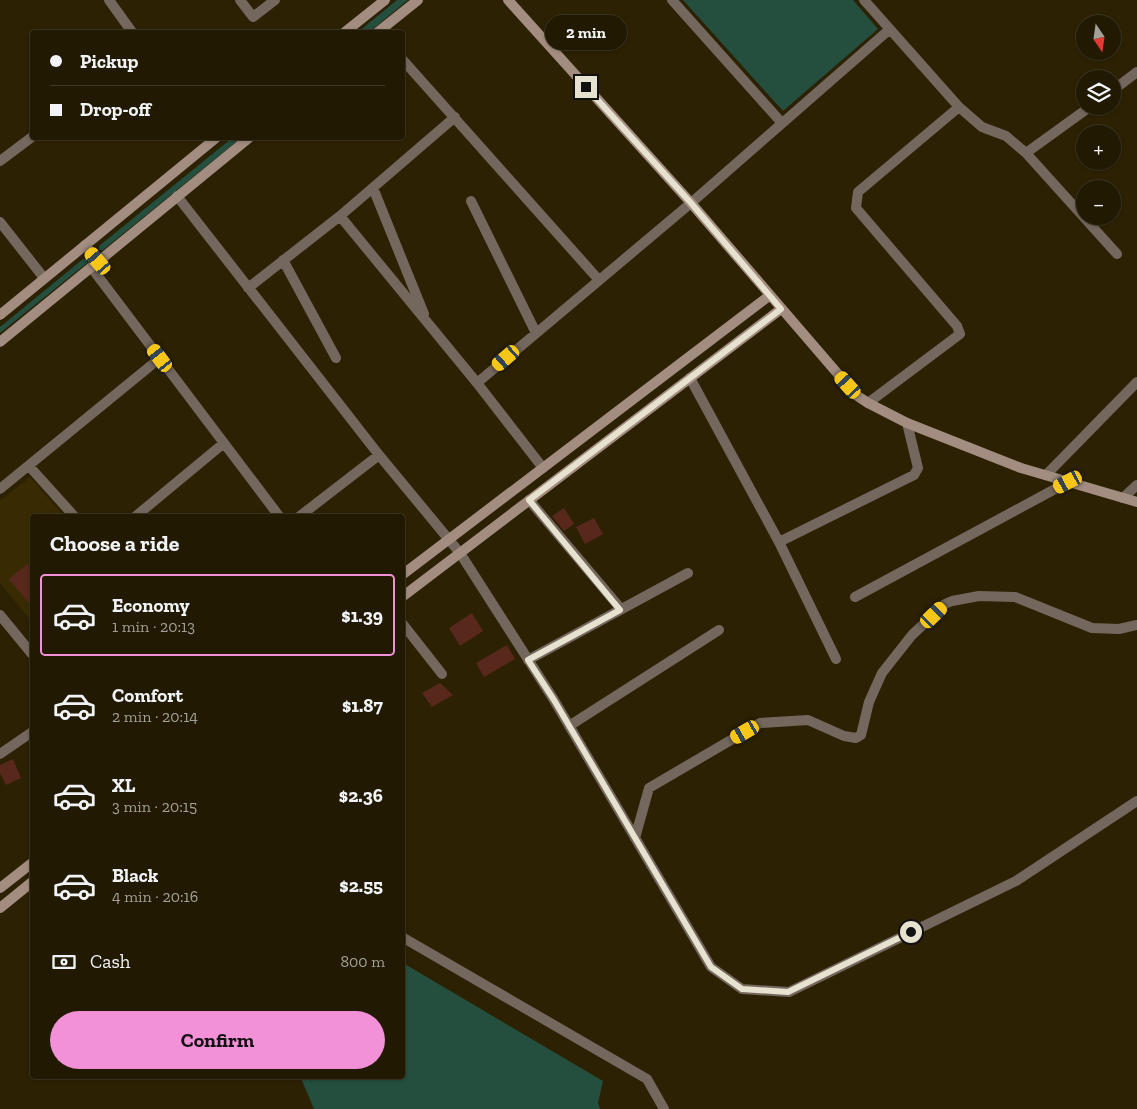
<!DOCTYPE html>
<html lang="en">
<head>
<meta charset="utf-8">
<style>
	body { margin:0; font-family:"Zilla Slab",serif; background:#2d2611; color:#f1f3f6; height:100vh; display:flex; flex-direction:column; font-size:19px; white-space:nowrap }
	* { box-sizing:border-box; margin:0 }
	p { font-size:16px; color:#a2a099 }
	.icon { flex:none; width:28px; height:28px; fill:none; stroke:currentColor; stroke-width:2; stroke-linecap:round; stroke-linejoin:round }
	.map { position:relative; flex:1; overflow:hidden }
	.side { position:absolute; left:30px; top:514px; width:375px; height:565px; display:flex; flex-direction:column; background:#211902; border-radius:5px; box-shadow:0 1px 4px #0004,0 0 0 1px #3e3824 }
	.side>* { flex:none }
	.top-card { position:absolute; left:30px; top:30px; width:375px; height:110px; border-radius:5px; box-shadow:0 1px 4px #0004,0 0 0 1px #3e3824; display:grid; align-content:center; height:110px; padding:0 20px; background:#211902 }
	.needle { width:32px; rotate:167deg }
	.controls { position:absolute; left:1076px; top:15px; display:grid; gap:10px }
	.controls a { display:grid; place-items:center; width:45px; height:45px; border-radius:50%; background:#211902; box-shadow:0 1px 4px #0004,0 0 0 1px #3e3824; font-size:25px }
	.end { position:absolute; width:22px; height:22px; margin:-11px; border:6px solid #e7e1d0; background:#111; box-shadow:0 0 0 2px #111 }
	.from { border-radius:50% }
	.bubble { position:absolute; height:35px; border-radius:18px; background:#211902; box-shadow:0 1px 4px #0004,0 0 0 1px #3e3824; font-size:16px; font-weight:700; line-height:35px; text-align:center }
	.car { position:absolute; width:15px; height:30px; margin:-15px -8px; border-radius:6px; box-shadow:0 0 4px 1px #0007; background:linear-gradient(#f5c518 24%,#345 0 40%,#f5c518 0 76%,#345 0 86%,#f5c518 0) }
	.top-card b { display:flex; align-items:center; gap:18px; height:48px; font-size:19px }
	.top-card b+b { border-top:1px solid #3e3824 }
	.top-card i { width:12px; height:12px; background:#f1f3f6 }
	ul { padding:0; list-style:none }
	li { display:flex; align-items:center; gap:15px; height:82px; margin:0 10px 8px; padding:0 10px; border:2px solid transparent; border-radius:5px }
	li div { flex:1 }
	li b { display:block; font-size:19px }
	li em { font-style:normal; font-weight:700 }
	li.active { border-color:#f291d7 }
	li>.icon { width:45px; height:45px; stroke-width:1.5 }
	h2 { padding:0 20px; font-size:22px; line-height:60px }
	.pay { display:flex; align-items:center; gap:12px; height:55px; padding:0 20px; font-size:19px }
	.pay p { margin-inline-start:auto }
	.button { display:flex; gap:10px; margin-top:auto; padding:10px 20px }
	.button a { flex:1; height:58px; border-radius:30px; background:#f291d7; color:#111; font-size:20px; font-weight:700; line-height:58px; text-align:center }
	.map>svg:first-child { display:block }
	.built { fill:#382b02 }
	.green { fill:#244e3d }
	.building { fill:#59281c }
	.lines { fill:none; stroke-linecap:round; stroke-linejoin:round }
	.street { stroke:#74675e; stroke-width:10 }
	.secondary { stroke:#a38d80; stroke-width:10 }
	.route { stroke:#e7e1d0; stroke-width:6 }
</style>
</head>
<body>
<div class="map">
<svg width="1137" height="1109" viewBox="0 0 1137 1109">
	<rect width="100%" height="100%" fill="#2c2103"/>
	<path class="built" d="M30,477L64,516H32V622L0,583V501Z"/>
	<path class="green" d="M397,0H408L369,32H358Z
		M683,0H853L878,29L783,111Z
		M232,138H241L103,250H99V246Z
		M83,259H87V263L0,333V327Z
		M403,963L603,1081L598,1103L600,1109H314L300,1076H402Z"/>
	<path class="building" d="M564,508L574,524L564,531L552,516Z
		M594,518L603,534L585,544L576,527Z
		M27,564L32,570V607L9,579Z
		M472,613L483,631L460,646L449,628Z
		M507,645L515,659L484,677L476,663Z
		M440,683L453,695L432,707L422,693Z
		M13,759L21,778L6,785L0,773V765Z"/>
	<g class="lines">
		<path class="street" d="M109,0L132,32
			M240,0L253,17L275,0
			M672,0L781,122
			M864,0L959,107L982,127L1006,136L1026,153L1117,254
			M402,59L598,279
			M1112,91L1137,72
			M1026,153L1091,106
			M0,161L32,137
			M373,188L424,314
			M177,196L379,455L460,553L554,700L711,967L742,989L789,992L1016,881L1137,801
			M471,201L536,333
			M340,216L477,383L543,468
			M0,222L44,278
			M85,245L98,261
			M283,260L336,358
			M91,267L279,516
			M248,288L340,216L455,117
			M690,378L779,542L836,659
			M477,383L691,203L890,29
			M868,403L960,334L957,326L856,208L858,192L959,107
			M29,466L74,516
			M1046,475L1137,382
			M0,489L160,358
			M1123,498L1137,485
			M529,500L621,609
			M136,516L224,443
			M300,516L379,455
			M779,542L914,475L918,468L907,423
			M855,597L1068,482
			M0,615L32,654
			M402,623L442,674
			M528,660L688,573
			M569,726L719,630
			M0,754L32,732
			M635,838L649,788L760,723L808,720L844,736L856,738L861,735L869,702L882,673L912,635L945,604L952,601L979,596L1015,597L1092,628L1119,629L1137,625
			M402,937L647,1079L664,1109"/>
		<path class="secondary" d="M508,0L691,203L856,395L868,403L907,423L1021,468L1137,502
			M345,32L385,0
			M378,32L418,0
			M0,315L216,138
			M0,342L249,138
			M402,575L769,296
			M402,597L781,309
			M0,888L32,863
			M0,908L32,882"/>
	</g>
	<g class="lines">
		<path class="route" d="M586,87L691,203L781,309L529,500L620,610L528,660L554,700L711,967L742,989L788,992L911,932"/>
	</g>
</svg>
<div class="controls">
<a><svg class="needle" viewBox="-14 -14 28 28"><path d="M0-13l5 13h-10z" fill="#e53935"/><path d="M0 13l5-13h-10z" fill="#a2a099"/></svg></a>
<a><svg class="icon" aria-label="layers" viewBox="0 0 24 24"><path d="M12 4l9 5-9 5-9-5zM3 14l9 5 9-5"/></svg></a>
<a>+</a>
<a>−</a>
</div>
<i class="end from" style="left:911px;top:932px"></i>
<i class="end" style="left:586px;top:87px"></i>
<div class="bubble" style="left:545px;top:15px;width:82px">2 min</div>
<i class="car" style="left:98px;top:261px;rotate:319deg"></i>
<i class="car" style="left:160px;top:358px;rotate:323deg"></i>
<i class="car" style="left:506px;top:358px;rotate:229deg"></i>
<i class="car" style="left:848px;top:385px;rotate:318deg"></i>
<i class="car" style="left:1068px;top:482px;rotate:242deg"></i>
<i class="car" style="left:934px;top:615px;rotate:46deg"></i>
<i class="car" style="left:745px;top:732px;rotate:240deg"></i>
<div class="top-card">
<b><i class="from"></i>Pickup</b>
<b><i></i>Drop-off</b>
</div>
<section class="side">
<h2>Choose a ride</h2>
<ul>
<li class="active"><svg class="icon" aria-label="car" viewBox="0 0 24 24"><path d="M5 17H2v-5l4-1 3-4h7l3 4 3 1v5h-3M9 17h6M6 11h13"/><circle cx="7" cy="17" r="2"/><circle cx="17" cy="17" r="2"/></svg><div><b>Economy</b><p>1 min · 20:13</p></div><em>$1.39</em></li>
<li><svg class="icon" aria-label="car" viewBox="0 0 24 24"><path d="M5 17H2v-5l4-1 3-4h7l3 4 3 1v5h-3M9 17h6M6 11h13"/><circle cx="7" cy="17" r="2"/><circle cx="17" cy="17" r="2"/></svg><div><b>Comfort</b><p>2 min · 20:14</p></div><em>$1.87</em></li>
<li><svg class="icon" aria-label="car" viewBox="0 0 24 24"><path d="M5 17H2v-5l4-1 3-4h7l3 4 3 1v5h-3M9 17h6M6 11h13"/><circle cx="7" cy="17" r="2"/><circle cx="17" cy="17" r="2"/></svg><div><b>XL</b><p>3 min · 20:15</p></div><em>$2.36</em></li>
<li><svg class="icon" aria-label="car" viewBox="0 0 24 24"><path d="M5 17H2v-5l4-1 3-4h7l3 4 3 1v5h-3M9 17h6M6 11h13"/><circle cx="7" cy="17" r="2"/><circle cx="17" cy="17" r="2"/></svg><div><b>Black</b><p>4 min · 20:16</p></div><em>$2.55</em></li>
</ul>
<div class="pay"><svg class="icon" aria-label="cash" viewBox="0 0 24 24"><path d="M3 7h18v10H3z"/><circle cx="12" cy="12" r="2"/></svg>Cash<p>800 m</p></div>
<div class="button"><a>Confirm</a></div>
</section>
</div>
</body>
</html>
